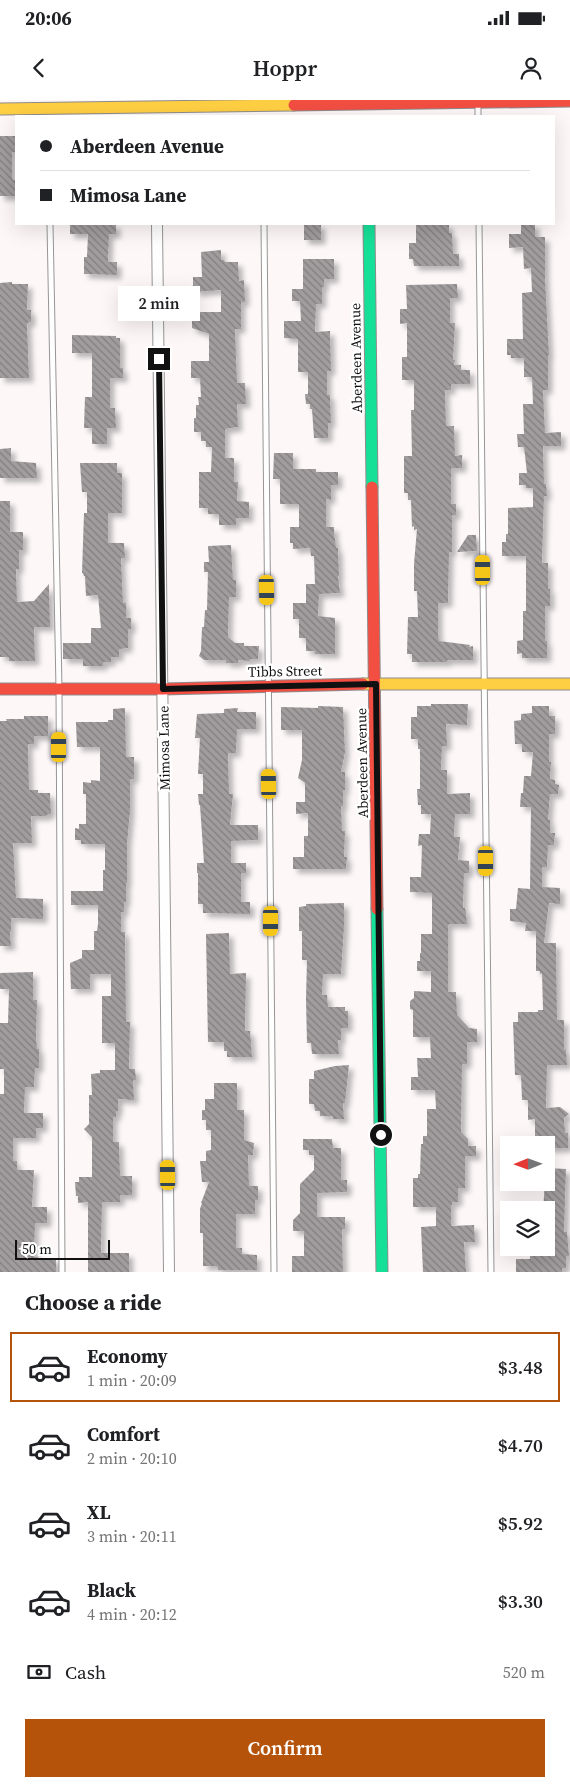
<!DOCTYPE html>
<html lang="en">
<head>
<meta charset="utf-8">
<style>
	body { margin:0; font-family:"Source Serif 4",serif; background:#f6f6f6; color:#202124; height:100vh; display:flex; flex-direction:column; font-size:19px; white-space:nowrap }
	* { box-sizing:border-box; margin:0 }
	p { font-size:16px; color:#757577 }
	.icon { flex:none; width:28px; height:28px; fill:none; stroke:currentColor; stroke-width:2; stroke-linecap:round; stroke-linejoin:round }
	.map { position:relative; height:1172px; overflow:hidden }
	.panel { display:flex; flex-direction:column; background:#fff; flex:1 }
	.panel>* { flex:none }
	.banner { position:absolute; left:15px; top:15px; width:540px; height:110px; border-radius:0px; box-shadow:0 5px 20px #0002; display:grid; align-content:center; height:110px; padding:0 25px; background:#fff }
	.needle { width:32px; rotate:269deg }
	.fabs { position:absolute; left:500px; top:1036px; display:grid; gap:10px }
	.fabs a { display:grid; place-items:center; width:55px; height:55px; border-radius:0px; background:#fff; box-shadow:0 5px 20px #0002; font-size:25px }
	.scale { position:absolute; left:15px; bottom:12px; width:95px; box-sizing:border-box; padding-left:5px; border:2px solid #111; border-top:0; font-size:14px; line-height:18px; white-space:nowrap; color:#111; -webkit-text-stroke:4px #fff; paint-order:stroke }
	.end { position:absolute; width:22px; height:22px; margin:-11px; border:6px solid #111; background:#fff; box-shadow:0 0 0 2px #fff }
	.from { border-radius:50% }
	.bubble { position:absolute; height:35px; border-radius:0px; background:#fff; box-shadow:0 5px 20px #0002; font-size:16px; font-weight:600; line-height:35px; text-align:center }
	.car { position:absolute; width:15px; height:30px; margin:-15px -8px; border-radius:6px; box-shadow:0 0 4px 1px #0007; background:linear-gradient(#f5c518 24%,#345 0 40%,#f5c518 0 76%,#345 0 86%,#f5c518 0) }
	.banner b { display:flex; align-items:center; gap:18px; height:48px; font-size:19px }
	.banner b+b { border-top:1px solid #e0e0e0 }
	.banner i { width:12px; height:12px; background:#202124 }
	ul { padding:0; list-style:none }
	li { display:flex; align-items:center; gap:15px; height:70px; margin:0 10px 8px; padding:0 15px; border:2px solid transparent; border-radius:0px }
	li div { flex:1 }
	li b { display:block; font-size:19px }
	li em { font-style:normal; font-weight:600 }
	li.active { border-color:#b45309 }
	li>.icon { width:45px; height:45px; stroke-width:1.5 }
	h2 { padding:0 25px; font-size:22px; line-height:60px }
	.pay { display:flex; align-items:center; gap:12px; height:55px; padding:0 25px; font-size:19px }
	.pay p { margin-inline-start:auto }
	.action { display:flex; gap:10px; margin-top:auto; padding:10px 25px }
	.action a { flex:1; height:58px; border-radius:0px; background:#b45309; color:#fff; font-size:20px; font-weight:600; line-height:58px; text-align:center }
	.status { display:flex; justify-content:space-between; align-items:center; height:35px; padding:0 25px; background:#fff; direction:ltr }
	.status svg { height:14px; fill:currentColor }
	header { display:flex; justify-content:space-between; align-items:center; height:65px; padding:0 25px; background:#fff; font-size:22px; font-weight:600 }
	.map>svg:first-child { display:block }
	.building { fill:url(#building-back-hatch); filter:url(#shadow) }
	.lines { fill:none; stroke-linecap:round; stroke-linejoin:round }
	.lane-casing { stroke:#979595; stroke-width:7 }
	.street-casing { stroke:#979595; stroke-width:12 }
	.fast-casing { stroke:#8e8b8c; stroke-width:13 }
	.slow-casing { stroke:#8e8b8c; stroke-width:13 }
	.jam-casing { stroke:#8e8b8c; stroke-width:13 }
	.lane { stroke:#fffefe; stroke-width:5 }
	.street { stroke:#fffefe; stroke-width:10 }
	.fast { stroke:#16e098; stroke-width:11 }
	.slow { stroke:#ffcf43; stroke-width:11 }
	.jam { stroke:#f24e42; stroke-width:11 }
	.route { stroke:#111; stroke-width:6 }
	.labels { text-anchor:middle; stroke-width:5; stroke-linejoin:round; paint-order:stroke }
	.street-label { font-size:14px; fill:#111; stroke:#fff }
</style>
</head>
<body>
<div class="status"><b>20:06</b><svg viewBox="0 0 49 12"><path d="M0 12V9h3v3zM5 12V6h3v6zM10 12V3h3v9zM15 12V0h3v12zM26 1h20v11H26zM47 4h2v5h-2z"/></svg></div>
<header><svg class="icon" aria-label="back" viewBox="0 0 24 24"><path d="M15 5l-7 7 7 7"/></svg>Hoppr<svg class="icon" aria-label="person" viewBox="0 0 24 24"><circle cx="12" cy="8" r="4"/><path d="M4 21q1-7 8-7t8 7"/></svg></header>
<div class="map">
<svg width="570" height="1172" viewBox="0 0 570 1172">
	<defs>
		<pattern id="building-back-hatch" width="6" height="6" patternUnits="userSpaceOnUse" patternTransform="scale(1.25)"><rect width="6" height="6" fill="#a19c9e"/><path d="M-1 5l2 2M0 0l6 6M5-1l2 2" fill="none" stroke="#827e7f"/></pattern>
		<filter id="shadow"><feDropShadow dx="4.5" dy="4.5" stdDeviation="2.5" flood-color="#0004"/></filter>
	</defs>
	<rect width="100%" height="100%" fill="#fdf7f8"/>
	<path class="building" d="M0,36H15V52H12V77L13,80H16V96H0Z
		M70,124H116V134H109L108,162H117V175L84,174V157H87L88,134H70Z
		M304,124H321V140H304Z
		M416,124H449V133H452L453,154H459V166H414L413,159H409V143H416Z
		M521,124H535V137H545V178L549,255H548V290H543L545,333L561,332V346H543L544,384H546L547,396H544L542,463H548V489H550V506H545V541H547V558H522V553L517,554V541L523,540V511H526V456H502V442H506V434H508V408L533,407V388H526V385H519V373H527L524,347H518L517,334H524L523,304H533L532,277H524V258H511V255H507V239H523L522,193L532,192L531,168L524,169L523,147L509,148V134H521Z
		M221,150V160H224L225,162H238L239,181L244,180L245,202H241V229H235L237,283H245L246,304H237L238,327L225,329V358H234V382H238L237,401L249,402V418H236V425H219V414H208V408H199V372H211L212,347H206V341H201V332H194V318H196V305H199L198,297H201L200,278H191V261H209V234L192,228V212H221V190L196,192L195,187L193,188V177H202L201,152Z
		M303,159H334V179H324V187H322V204H316L315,232L330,231L331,271H327V295H330L331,323H328V338H314L312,309H310V304H306L305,294H308V272H298V239L284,238V221H301L300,201H292V189H303Z
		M12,182V184H28L27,210H31V222L27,223L29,278H0V183Z
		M457,184L458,198H450V223H455L453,260H455L454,265H461V270H470V284H451V290H445L446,326H454L455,356L462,355V368H451V404H456V415H452V452H449L448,503H438V533L439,541L470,545L469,547L473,546V560H447V562H412V554H407L408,517H418L417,491H414V464L417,429L414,430V426L412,427L411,400H408V393H404V356H412L411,310H414V280H402V257H407V223L400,224V209H407L406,185Z
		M72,235L116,236V238H120V268H123V278H110V308H115L116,328H107V344H92V328H84L85,297H92V253H72Z
		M11,348V361L36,363L37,378H0V349Z
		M274,353H293V369H316V372H338V385H331V400L326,399V427H334V438H335L336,448H338L339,476H338L340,493L319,494L318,516L335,518V554H315V551H306V538H299V519H293V503H306V484H315L314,456H311L310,448L293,449V443H290V427H299V404H280V379H273Z
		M80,363H117V373H122V413H108V443H124L125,458H121L123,503H126V518H131V529H128V548L119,549V557H111V562H103V566H83V559H63V543H91V528H101L98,495L86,496L85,476H84L83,473H82L84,413H87V392H82Z
		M0,401H10V432H23V450H19V469H16L17,502L34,501L49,484L50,527H34L35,561H9V557H0Z
		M468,435H476L477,451L457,452Z
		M231,445L233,480H236V497H229L228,537L235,543H244V546H259L258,559H250V561L238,560V563H226V560H204L199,556L201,551L202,527H204L205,510H207L208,472H204V462H209L208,446Z
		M431,604H468L467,625L446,624L447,646H442L441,670H447V694L470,693V714H455L454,737H460L458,760L469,761V773H464L463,808H465L466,813L467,824H449L448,826V892H456L457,915L469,928L477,929V942H467V964H462L461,1032L468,1039V1046H476V1056H465V1088H458V1102H452V1105H451V1126L474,1125L475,1142H464L466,1172H423L421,1127L436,1126V1107H413V1078H418V1074H420L421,1044H423V1036H427V1009H436L435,990H411V977H418L417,958H431L430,937H413V910L410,909V901L414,898V891L431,892V871H417V861H420V853H421V834H432V793L410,792V777H421L422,745L418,746L419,734H430L431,714H421V705H418L417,689H420V649H418V639H411V617H417V606H431Z
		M318,606L343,607L345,652L341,672H345V690H343V706H341L342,731H345L344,757H347L346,769H293V757H304V736H308V713L296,714V702H305V683L298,678L302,660V630H281V607L318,608Z
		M532,606H549V616H555V634H549V662H551L550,679L555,680V684L559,685L558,694H550L548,720H550V733H555L554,745H548L547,767H542V787L560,788V804L549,803L544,843H556L557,920H564V950L566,949L567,965H547L546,1008L560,1007L569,1014L564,1018L565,1033H568V1048H546V1045H535V1019L528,1020V1000H522L521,975H515L513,922H518V912H538V910H543L542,873L540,874V871H536V831H525L526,823L510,821V809H516L518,788L530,789L531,707H520L521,693H523L524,676H531L533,652H522V644H515L514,621L521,620V614L532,613Z
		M125,608L126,657H134V679H130V711L127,744V783H126V802H124V812H121V832H125L126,922H130L129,969H135L136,980H133L134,1000L118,999V1011H116V1017H113V1042H119L120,1076H132V1095H120V1102H102L101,1153H129V1172H88V1102L78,1103V1096H76L75,1082H79V1077H92V1037L84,1029L89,1024V995H92L91,974L100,973V970H115V943H102V896H111V874H90V889H71L70,863L82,858V850H94V831H97L98,824V805H71V791H103V770H105V744H81V740H75V728L79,729V724H86V694H83V682L91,683V680L100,681V647H77L76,622H108V620H113V609Z
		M238,608L237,612H256V629H237L236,653H228L229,694H233L230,725H258V740L231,741V763H246V773H241V802H250V814L203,813V804H198V773H197V763H204L200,705H199L198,694H203V674H198L200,638H195L197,614L224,613V609Z
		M24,616H48V636H34V644H28L29,690H38V693H50L51,714H48L46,716H31L32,743H13L16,798L43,799V819L11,818V832H10L11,846H0V621H7L6,619H24Z
		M344,803V827L341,874H323L322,895H327L328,907H345V911H348V928H341V940H338L339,954H312L311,943H307L306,899L307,860H302V831H299V807L306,806V804Z
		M229,833L230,874L246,873L245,931H250L252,957H227V951H224V942H208L206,834Z
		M33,872V900H37L36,938L37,949H39V968H35L34,987H25L24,1013H43V1028H36V1038H13V1061H17V1070H34L32,1107H47V1123H35L34,1157H38V1158L56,1159V1172H0V994H4V969H0V923H8L9,889H0V873Z
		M349,965L345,1003H343L344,1019H333V1016H320V1011H315L314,1004H309V979H314V971L335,966Z
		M214,983H237V1010H244V1040L254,1043L253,1055H248L249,1086H258V1100H255V1114H236V1148H242V1154L257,1155V1170H218V1167L214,1166H203V1133H200V1109L202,1103H201L209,1082H202L200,1061H206V1051L211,1050V1030H206V1020H202V1010H205V999H214Z
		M303,1039H332L333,1048H341V1080H347V1092L317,1093V1117H345V1129H342L343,1172H292V1156H304V1131H293V1120L300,1113V1084L314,1070V1055H309V1050H303Z
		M546,1068L566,1069L564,1132H567L569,1156H566V1168H562V1172H516V1159H530V1155H537V1148H546V1110H543Z"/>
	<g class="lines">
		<g class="lane-casing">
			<path id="lane" d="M478,4V16
				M50,124L59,589L62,1172
				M264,124L274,1172
				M479,124L491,1172"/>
		</g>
		<g class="street-casing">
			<path id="street" d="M157,124L169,1172"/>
		</g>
		<g class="fast-casing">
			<path id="fast" d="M369,124L372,387
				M377,809L382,1172"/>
		</g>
		<g class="slow-casing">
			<path id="slow" d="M0,9L294,5
				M363,584H570"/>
		</g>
		<g class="jam-casing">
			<path id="jam" d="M294,5L570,1
				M372,387L377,809
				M0,589H163L363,584"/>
		</g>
		<use href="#lane" class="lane"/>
		<use href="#street" class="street"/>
		<use href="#fast" class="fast"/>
		<use href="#slow" class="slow"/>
		<use href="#jam" class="jam"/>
	</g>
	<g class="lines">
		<path class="route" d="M159,259L163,589L376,584L381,1035"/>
	</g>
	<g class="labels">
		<g class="street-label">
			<text transform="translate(356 258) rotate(-91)" y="5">Aberdeen Avenue</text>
			<text transform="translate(285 571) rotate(-1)" y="5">Tibbs Street</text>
			<text transform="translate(164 648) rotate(-91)" y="5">Mimosa Lane</text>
			<text transform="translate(362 663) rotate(-91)" y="5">Aberdeen Avenue</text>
		</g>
	</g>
</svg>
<div class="fabs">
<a><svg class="needle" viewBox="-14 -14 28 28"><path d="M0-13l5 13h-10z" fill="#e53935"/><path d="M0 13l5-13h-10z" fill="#757577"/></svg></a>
<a><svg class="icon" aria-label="layers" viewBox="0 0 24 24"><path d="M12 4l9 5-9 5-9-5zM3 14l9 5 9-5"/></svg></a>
</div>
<div class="scale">50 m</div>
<i class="end from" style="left:381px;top:1035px"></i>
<i class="end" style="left:159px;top:259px"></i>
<div class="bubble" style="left:118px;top:186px;width:82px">2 min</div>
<i class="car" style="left:483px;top:470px;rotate:0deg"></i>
<i class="car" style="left:267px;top:490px;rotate:179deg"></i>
<i class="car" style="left:59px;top:647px;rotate:0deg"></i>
<i class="car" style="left:269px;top:684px;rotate:359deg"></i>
<i class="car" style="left:486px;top:761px;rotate:180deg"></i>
<i class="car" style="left:271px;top:821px;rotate:180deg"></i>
<i class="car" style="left:168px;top:1075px;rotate:359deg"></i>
<div class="banner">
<b><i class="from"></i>Aberdeen Avenue</b>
<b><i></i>Mimosa Lane</b>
</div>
</div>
<section class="panel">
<h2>Choose a ride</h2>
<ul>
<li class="active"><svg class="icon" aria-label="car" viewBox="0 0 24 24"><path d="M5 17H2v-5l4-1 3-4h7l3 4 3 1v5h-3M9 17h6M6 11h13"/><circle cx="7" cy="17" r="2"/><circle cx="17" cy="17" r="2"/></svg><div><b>Economy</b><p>1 min · 20:09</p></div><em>$3.48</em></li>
<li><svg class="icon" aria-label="car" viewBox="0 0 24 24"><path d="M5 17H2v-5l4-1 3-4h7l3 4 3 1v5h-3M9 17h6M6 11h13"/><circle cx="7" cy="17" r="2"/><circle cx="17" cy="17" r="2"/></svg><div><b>Comfort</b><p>2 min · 20:10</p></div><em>$4.70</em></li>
<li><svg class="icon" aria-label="car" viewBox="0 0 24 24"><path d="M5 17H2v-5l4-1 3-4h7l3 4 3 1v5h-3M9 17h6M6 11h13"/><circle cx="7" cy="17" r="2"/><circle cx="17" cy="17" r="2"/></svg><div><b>XL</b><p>3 min · 20:11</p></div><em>$5.92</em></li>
<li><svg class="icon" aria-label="car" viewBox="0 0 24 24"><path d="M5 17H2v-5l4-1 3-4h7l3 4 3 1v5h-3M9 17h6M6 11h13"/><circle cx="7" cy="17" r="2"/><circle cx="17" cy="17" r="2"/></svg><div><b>Black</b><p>4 min · 20:12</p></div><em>$3.30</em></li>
</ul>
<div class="pay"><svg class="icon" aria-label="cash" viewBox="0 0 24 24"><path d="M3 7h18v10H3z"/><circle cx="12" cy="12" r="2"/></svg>Cash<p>520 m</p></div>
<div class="action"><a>Confirm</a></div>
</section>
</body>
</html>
